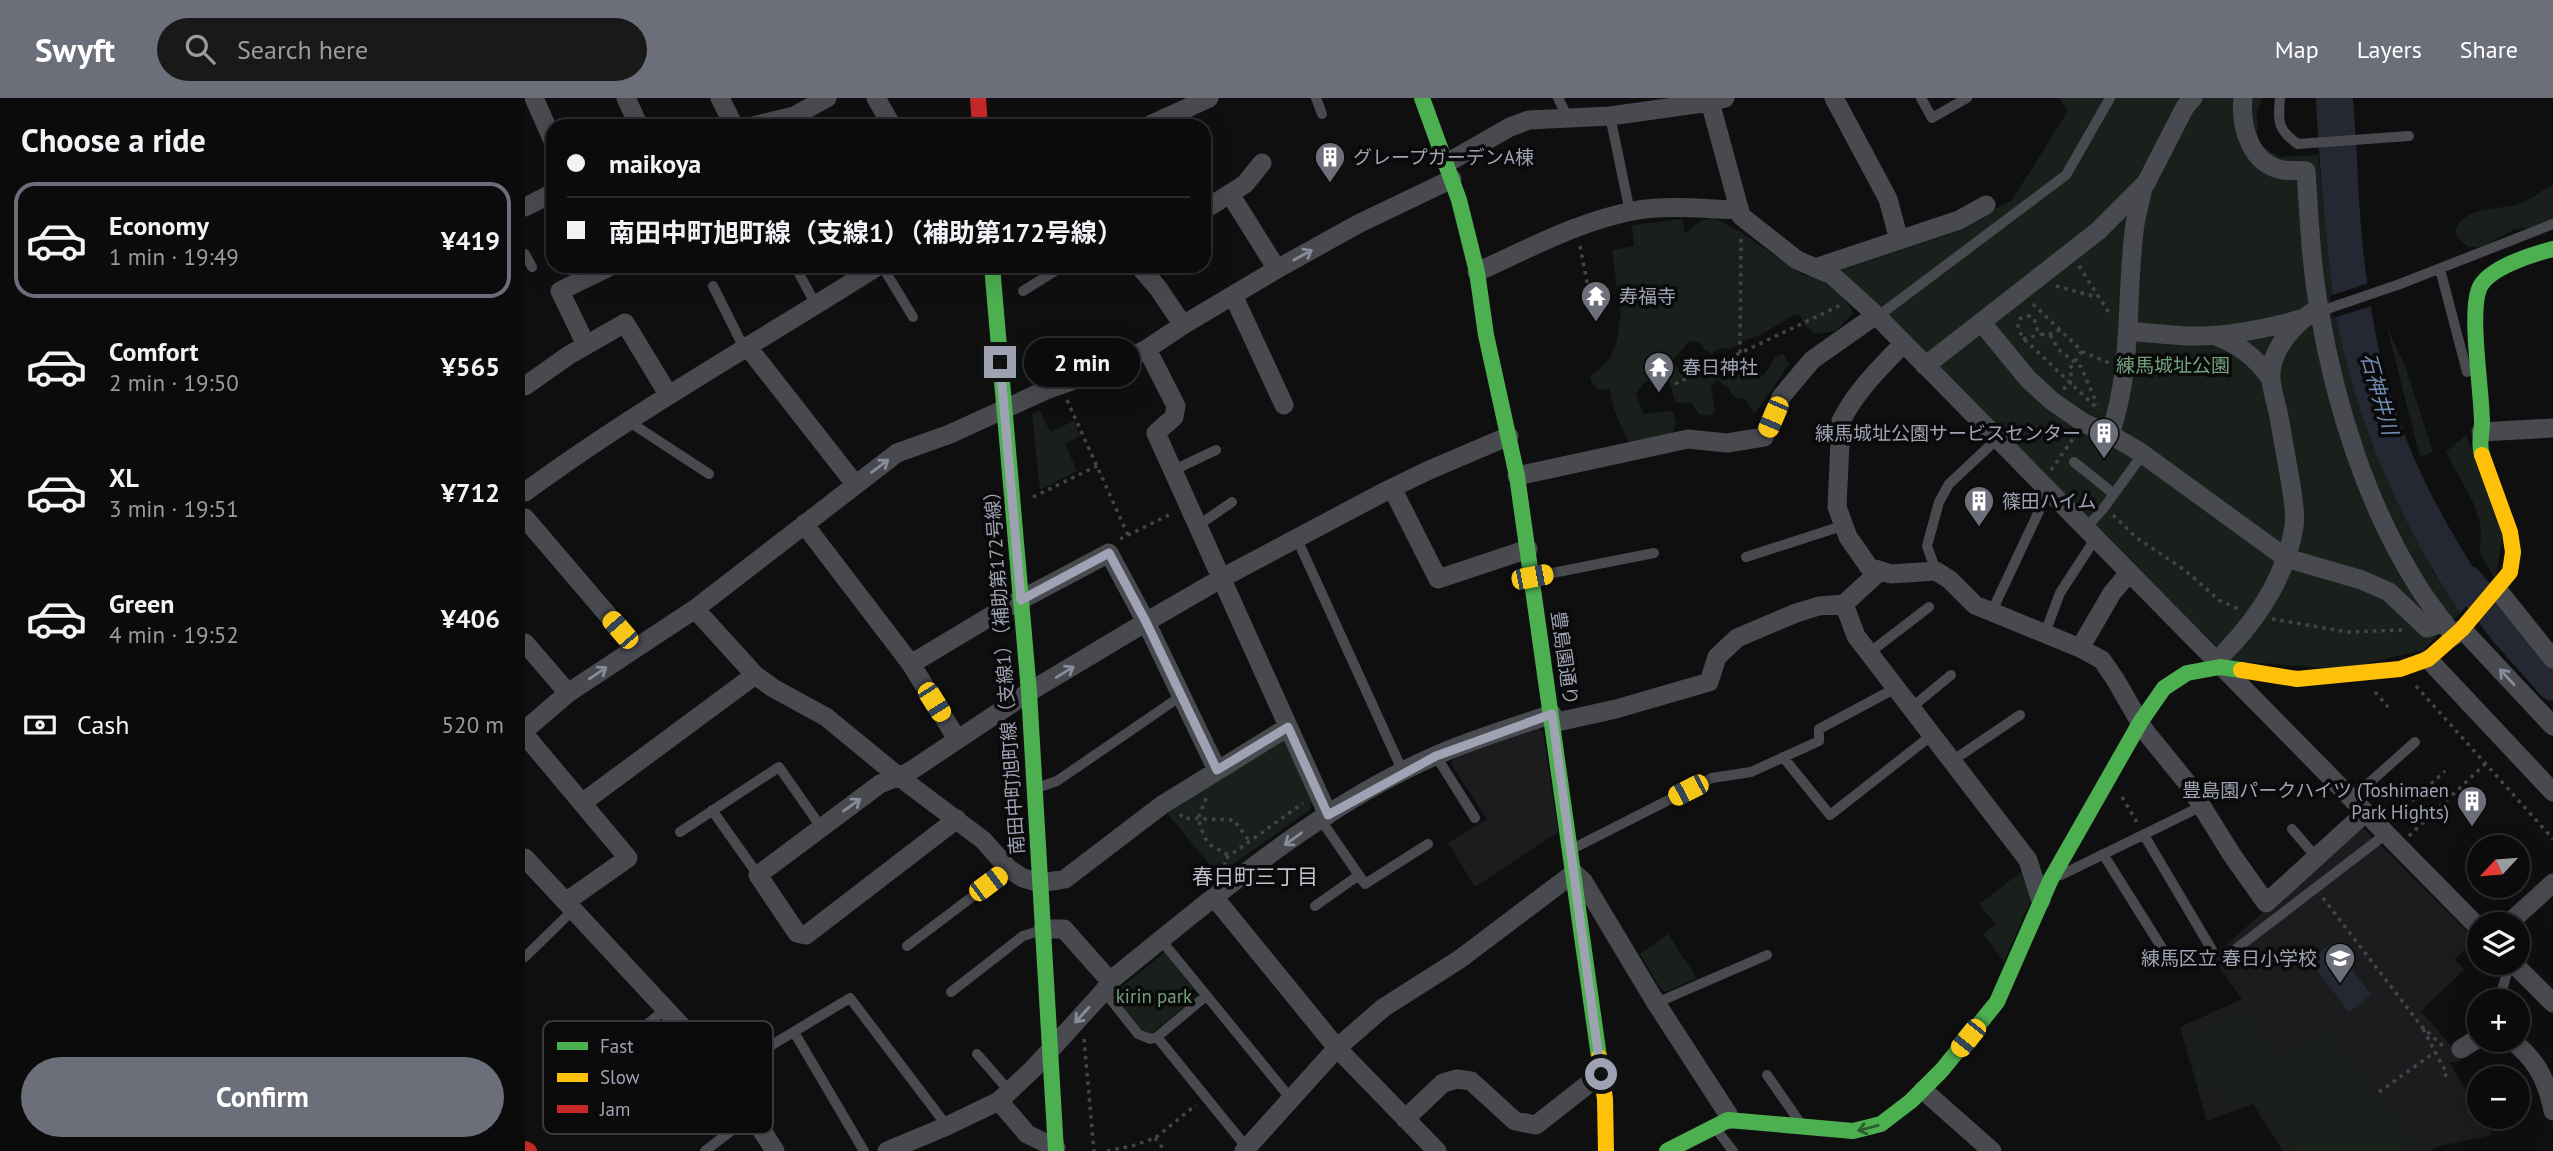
<!DOCTYPE html>
<html lang="en">
<head>
<meta charset="utf-8">
<style>
	body { margin:0; font-family:"PT Sans","Noto Sans JP",sans-serif; background:#19191a; color:#f1f3f6; height:100vh; display:flex; flex-direction:column; font-size:26px; white-space:nowrap }
	* { box-sizing:border-box; margin:0 }
	p { font-size:23px; color:#9a9b9d }
	.icon { flex:none; width:38px; height:38px; fill:none; stroke:currentColor; stroke-width:2; stroke-linecap:round; stroke-linejoin:round }
	.map { position:relative; flex:1; overflow:hidden }
	.details { display:flex; flex-direction:column; background:#0b0b0c; width:525px }
	.details>* { flex:none }
	.banner { position:absolute; left:21px; top:21px; width:665px; height:154px; border-radius:21px; box-shadow:0 7px 28px #0002,0 0 0 2px #2b2b2d; display:grid; align-content:center; height:154px; padding:0 21px; background:#0b0b0c }
	.needle { width:46px; rotate:244deg }
	.tools { position:absolute; left:1942px; top:737px; display:grid; gap:14px }
	.tools a { display:grid; place-items:center; width:63px; height:63px; border-radius:50%; background:#0b0b0c; box-shadow:0 7px 28px #0002,0 0 0 2px #2b2b2d; font-size:35px }
	.end { position:absolute; width:32px; height:32px; margin:-16px; border:9px solid #9ea2b3; background:#111; box-shadow:0 0 0 4px #111 }
	.from { border-radius:50% }
	.bubble { position:absolute; height:49px; border-radius:24px; background:#0b0b0c; box-shadow:0 7px 28px #0002,0 0 0 2px #2b2b2d; font-size:23px; font-weight:700; line-height:49px; text-align:center }
	.car { position:absolute; width:21px; height:42px; margin:-21px -10px; border-radius:9px; box-shadow:0 0 5px 2px #0007; background:linear-gradient(#f5c518 24%,#345 0 40%,#f5c518 0 76%,#345 0 86%,#f5c518 0) }
	.banner b { display:flex; align-items:center; gap:24px; height:66px; font-size:26px }
	.banner b+b { border-top:2px solid #2b2b2d }
	.banner i { width:18px; height:18px; background:#f1f3f6 }
	ul { padding:0; list-style:none }
	li { display:flex; align-items:center; gap:21px; height:116px; margin:0 14px 10px; padding:0 7px; border:4px solid transparent; border-radius:21px }
	li div { flex:1 }
	li b { display:block; font-size:26px }
	li em { font-style:normal; font-weight:700 }
	li.on { border-color:#6c6f7a }
	li>.icon { width:63px; height:63px; stroke-width:1.5 }
	h2 { padding:0 21px; font-size:32px; line-height:84px }
	.pay { display:flex; align-items:center; gap:18px; height:77px; padding:0 21px; font-size:26px }
	.pay p { margin-inline-start:auto }
	.cta { display:flex; gap:14px; margin-top:auto; padding:14px 21px }
	.cta a { flex:1; height:80px; border-radius:42px; background:#6c6f7a; color:#fff; font-size:28px; font-weight:700; line-height:80px; text-align:center }
	header { display:flex; align-items:center; gap:42px; box-sizing:border-box; height:98px; padding:0 35px; background:#6c6f7a; color:#fff }
	header strong { font-size:33px }
	nav { display:flex; gap:38px; margin-inline-start:auto; font-size:24px }
	.search { width:490px; height:63px; background:#19191a; display:flex; align-items:center; gap:18px; box-sizing:border-box; padding:0 24px; border-radius:38px; color:#9a9b9d; font-size:26px }
	main { display:flex; flex:1; min-height:0 }
	.map>svg:first-child { display:block }
	.built { fill:#1c1c1e }
	.green { fill:#19201b }
	.water { fill:#232832 }
	.pier { fill:#0f0f10 }
	.lines { fill:none; stroke-linecap:round; stroke-linejoin:round }
	.river { stroke:#232832; stroke-width:32 }
	.path { stroke:#44454b; stroke-width:3.5; stroke-dasharray:3.5 5; stroke-linecap:butt }
	.lane { stroke:#494a50; stroke-width:10 }
	.street { stroke:#494a50; stroke-width:19 }
	.fast { stroke:#4caf50; stroke-width:16 }
	.slow { stroke:#ffc107; stroke-width:16 }
	.jam { stroke:#c62828; stroke-width:16 }
	.oneway { stroke:#898c9a }
	.oneway2 { stroke:#2b5c2e }
	.route { stroke:#9ea2b3; stroke-width:9 }
	.labels { text-anchor:middle; stroke-width:7; stroke-linejoin:round; paint-order:stroke }
	.poi-label { font-size:19px; fill:#9ea2b3; stroke:#0a0a0b; text-anchor:start }
	.park-label { font-size:19px; fill:#73a07c; stroke:#0a0a0b }
	.street-label { font-size:19px; fill:#9ea2b3; stroke:#0a0a0b }
	.water-label { font-size:21px; font-style:italic; fill:#718ab2; stroke:#0a0a0b }
	.neighbourhood-label { font-size:21px; fill:#c0c2cf; stroke:#0a0a0b }
	.key { fill:#0a0a0b; stroke:#36383d; stroke-width:2 }
	.key-label { font-size:19px; fill:#9ea2b3 }
</style>
</head>
<body>
<header>
<strong>Swyft</strong>
<div class="search"><svg class="icon" aria-label="search" viewBox="0 0 24 24"><circle cx="10" cy="10" r="6"/><path d="M15 15l6 6"/></svg>Search here</div>
<nav><a>Map</a><a>Layers</a><a>Share</a></nav>
</header>
<main>
<section class="details">
<h2>Choose a ride</h2>
<ul>
<li class="on"><svg class="icon" aria-label="car" viewBox="0 0 24 24"><path d="M5 17H2v-5l4-1 3-4h7l3 4 3 1v5h-3M9 17h6M6 11h13"/><circle cx="7" cy="17" r="2"/><circle cx="17" cy="17" r="2"/></svg><div><b>Economy</b><p>1 min · 19:49</p></div><em>¥419</em></li>
<li><svg class="icon" aria-label="car" viewBox="0 0 24 24"><path d="M5 17H2v-5l4-1 3-4h7l3 4 3 1v5h-3M9 17h6M6 11h13"/><circle cx="7" cy="17" r="2"/><circle cx="17" cy="17" r="2"/></svg><div><b>Comfort</b><p>2 min · 19:50</p></div><em>¥565</em></li>
<li><svg class="icon" aria-label="car" viewBox="0 0 24 24"><path d="M5 17H2v-5l4-1 3-4h7l3 4 3 1v5h-3M9 17h6M6 11h13"/><circle cx="7" cy="17" r="2"/><circle cx="17" cy="17" r="2"/></svg><div><b>XL</b><p>3 min · 19:51</p></div><em>¥712</em></li>
<li><svg class="icon" aria-label="car" viewBox="0 0 24 24"><path d="M5 17H2v-5l4-1 3-4h7l3 4 3 1v5h-3M9 17h6M6 11h13"/><circle cx="7" cy="17" r="2"/><circle cx="17" cy="17" r="2"/></svg><div><b>Green</b><p>4 min · 19:52</p></div><em>¥406</em></li>
</ul>
<div class="pay"><svg class="icon" aria-label="cash" viewBox="0 0 24 24"><path d="M3 7h18v10H3z"/><circle cx="12" cy="12" r="2"/></svg>Cash<p>520 m</p></div>
<div class="cta"><a>Confirm</a></div>
</section>
<div class="map">
<svg width="2028" height="1053" viewBox="0 0 2028 1053">
	<rect width="100%" height="100%" fill="#0f0f10"/>
	<path class="built" d="M1012,629L1018,633L1033,734L950,789L923,745L962,721L926,666L929,659Z
		M1836,728L1950,841L1930,861L1939,872L1896,913L1928,950L1935,963L1925,965L1967,1037L1915,1048L1904,1053H1758L1728,1006L1682,1023L1655,929L1717,901L1687,859Z"/>
	<path class="green" d="M1534,0H1737L1732,14L1733,46L1755,59L1793,57L1812,223L1907,472L1935,515L1898,552L1818,571L1706,563L1311,171L1449,122L1487,102L1543,13Z
		M2028,86V128L1990,131L1957,149H1943L1932,139L1930,132C1943,105 1976,114 1999,104C2009,99 2018,92 2028,86Z
		M1187,119L1214,133L1276,176L1302,182L1315,193L1328,215L1311,233L1291,236L1279,227L1275,217L1270,216L1236,237L1220,242L1206,251L1195,250L1187,256L1180,252L1173,243L1163,244L1146,265L1156,272L1178,269L1201,274L1210,262H1221L1223,270L1230,277H1239L1250,259L1258,256L1264,266L1230,316L1220,301L1209,299L1202,289L1192,282L1186,288L1190,314L1184,318L1174,316L1166,305L1150,304L1144,283L1136,278L1121,283L1111,295L1118,316L1144,313L1148,314L1151,325L1147,335L1106,347C1096,330 1087,310 1085,291L1075,292L1067,286L1065,278C1087,264 1093,249 1094,224L1096,222L1087,152L1109,148L1107,127L1157,121L1160,136L1175,123Z
		M1862,229L1880,268L1908,354L1895,359Z
		M515,312L525,334L549,323L555,338L540,346L552,373L515,392L507,316Z
		M1941,337L1978,436L1970,481L1955,456L1956,429L1948,404L1921,354Z
		M754,642L762,644L787,699L785,712L693,777L642,715Z
		M1499,772L1508,797L1479,864L1458,836L1471,826L1454,806Z
		M1143,836L1172,880L1140,894L1135,890L1115,856Z
		M640,854L669,892L670,900L625,937L617,933L588,896Z
		M1716,913L1756,966L1800,931L1889,1048L1877,1053H1767L1729,999L1702,1009L1692,989L1678,996L1661,940Z"/>
	<path class="water" d="M1791,0H1828C1833,60 1833,122 1842,182C1848,228 1858,278 1874,322C1895,381 1926,436 1960,488L1935,515C1876,426 1833,328 1812,223C1807,197 1805,170 1802,143C1797,95 1793,48 1791,0Z
		M1807,845L1846,897L1824,914L1784,862Z"/>
	<path class="pier" d="M1846,184L1850,207L1808,220L1805,198Z"/>
	<g class="lines">
		<path class="river" d="M1942,483L1982,535L2028,587"/>
		<path class="path" d="M1055,148L1064,194
			M1554,168L1586,218
			M1531,188L1571,199
			M1508,206L1558,254L1584,265
			M1535,232L1521,238L1513,234L1509,220L1505,218C1488,218 1492,231 1499,241L1574,312
			M1525,237L1533,251L1556,269L1572,306
			M1498,241L1517,236
			M1215,255L1216,141
			M1150,286L1316,207
			M1538,291L1545,286L1547,279L1544,272L1557,253
			M542,302L603,437
			M1526,372L1550,338
			M508,399L572,368
			M1588,417L1612,440L1661,473L1694,502L1713,511
			M595,441L648,415
			M1747,521L1823,534L1878,532
			M1891,588L2028,741
			M1850,594L1863,609
			M1597,699L1613,726
			M681,700L673,721C677,731 679,745 690,750C696,753 699,753 704,759
			M655,716L658,720L709,722L725,744
			M1868,720L1920,673
			M1884,738L1960,666
			M700,768V761L778,705
			M1798,800L1897,929L1919,949
			M1898,931L1922,976L1916,981
			M559,941L569,1053
			M1854,994L1910,954
			M630,1040L640,1053
			M582,1053L607,1048L630,1040L671,1007"/>
		<path class="lane" d="M791,0L797,16
			M1033,0L1043,20
			M1396,0L1407,20L1442,0
			M1755,0C1753,23 1752,32 1773,46L1884,38
			M1085,18L1105,114
			M0,156L7,169
			M270,168L291,207
			M357,168L388,219
			M1915,171L1942,274
			M188,188L219,250
			M498,193L538,168
			M1799,212L1875,186L2028,126
			M1360,213L1541,77L1585,0
			M103,323L184,376
			M1549,364L1589,396
			M649,372L691,352
			M674,427L707,404
			M1560,431L1578,411L1612,364
			M772,441L878,674
			M1221,459L1317,428
			M1411,473L1402,448L1414,404L1424,386L1472,341
			M1007,479L1129,455
			M1467,513L1523,394
			M1520,535L1535,495L1570,441
			M1344,555L1404,509
			M1386,610L1426,577
			M911,658L950,720
			M1258,659L1305,717L1407,637
			M1427,663L1495,617
			M512,690L532,683L656,598
			M1826,701L1890,644
			M187,712L233,777
			M796,722L840,786L903,746
			M1767,731L1791,759
			M155,734L254,669L296,729
			M1619,737L1687,852
			M1049,750L1187,680L1226,674L1294,643V631L1371,590
			M1578,756L1647,866
			M1536,777L1677,708
			M790,808L834,777
			M636,842L766,1001
			M382,848L484,771
			M1707,854L1861,736
			M0,859L49,811
			M579,893L613,936L625,941L632,939L722,1050
			M426,894L498,838L517,832
			M1974,903L1985,864
			M1131,905L1242,857
			M269,934L339,1053
			M632,939L681,898
			M452,956L485,994
			M200,975L325,900L422,1028
			M1242,977L1274,1023
			M38,998L139,912
			M148,1006L134,985L177,951
			M1191,1031L1208,1053
			M180,1053L227,1017"/>
		<path class="street" d="M9,0L28,43
			M101,0L114,28
			M195,0L209,28
			M351,0L367,28
			M1184,0L1216,118L1272,162L1307,177L1351,217L1955,831
			M1309,0L1363,101L1374,142
			M1718,0C1715,28 1725,66 1758,72C1765,73 1773,72 1781,73C1784,118 1786,165 1794,211C1810,307 1842,408 1894,490C1905,507 1917,522 1929,538
			M228,28L269,18L302,0
			M623,28L684,0
			M922,65L985,29L1004,22L1085,18L1185,4L1200,0
			M705,96L752,171
			M0,109L28,95
			M679,112L720,86L737,65
			M614,168L633,190L658,227
			M1290,170L1434,122L1461,107
			M952,174C1003,151 1056,122 1113,112C1146,107 1181,111 1215,112
			M708,197L759,307
			M1457,225L1503,281L1527,303L1559,325L1586,337L1615,354L1761,460L1837,482L1864,494L1902,530L1919,524
			M1603,233C1623,235 1643,237 1663,238C1701,239 1740,231 1776,221
			M1691,238C1715,247 1731,260 1746,281
			M1378,246C1355,270 1331,293 1316,323L1312,409L1323,439L1344,469L1366,476L1411,473L1425,482L1450,507L1555,550L1577,562L1590,581L1620,633L1663,686L1707,757L1741,805L1840,715
			M61,247L35,193L86,168
			M222,248L330,386
			M622,251L651,308L649,319L631,335L803,717
			M1400,268L1573,133L1621,85L1660,9L1668,0
			M0,288L44,257L100,225L143,296
			M1956,334L2028,330
			M1585,336C1609,268 1600,196 1610,126C1612,114 1616,101 1618,89
			M992,378L1163,341L1202,345L1239,339L1256,299L1287,262L1351,217
			M867,390L913,481L1003,451
			M0,394C113,311 235,243 353,168
			M0,420L111,550
			M279,426L386,566L432,641
			M1972,491L2028,561
			M1319,506L1331,538L1503,762L1516,803
			M170,511L230,577L248,590L301,619L373,678L458,742L484,771L498,780L516,785L540,781L637,707L763,629
			M1937,531L2028,628
			M0,545L43,595
			M1555,550L1587,495L1603,476
			M1700,554C1733,520 1761,477 1769,429C1771,416 1768,400 1766,387C1762,364 1758,341 1754,319C1752,307 1747,294 1746,282C1744,251 1770,225 1793,210
			M1903,561L2028,694
			M386,566L471,515L584,455L621,524L692,672
			M1028,625L1091,611L1184,584L1192,559L1212,540L1271,515L1294,508L1319,506L1355,473
			M0,632L43,595L170,511L372,355L425,336L521,292L580,271L622,251L658,227L752,171L833,126L927,81
			M0,637L103,760L42,803
			M57,705L230,577
			M432,721L281,837L272,835L233,777L355,686L384,674L504,594L621,524L697,480L859,394L902,373L984,338
			M0,760L200,975L250,1053
			M689,799L812,950L912,1053
			M1983,826L2028,785
			M518,831H539L585,883
			M1987,864L2028,905
			M1986,942C2011,961 2022,982 2028,1013
			M1936,951L1955,939
			M1398,992L1467,1053
			M474,1003L502,1036L531,1050
			M880,1021L918,985L932,981L946,983L990,1023L1011,1027L1076,976
			M362,1053L422,1028L474,1003L509,970L579,893L585,883C687,801 790,710 912,657C949,641 989,629 1027,616
			M719,1053L812,950L858,910L935,861L1049,775L1058,783L1131,905L1203,1016V1022"/>
		<path class="fast" d="M897,0L934,102L952,174L961,237L992,378L1074,959
			M467,168L504,594L531,1053
			M1957,357C1953,346 1957,337 1957,325C1957,294 1944,217 1954,191C1962,170 2008,156 2028,151
			M1142,1053L1203,1022L1328,1033L1356,1026L1386,1003L1417,972L1472,904L1526,781L1616,623L1639,590L1662,575L1695,569L1716,572"/>
		<path class="slow" d="M1716,572L1772,581L1875,571L1903,561L1937,531L1985,474L1988,454L1985,434L1957,357
			M1074,959L1080,1001L1081,1053"/>
		<path class="jam" d="M453,0L455,28
			M0,1051L4,1053"/>
	</g>
	<defs><path id="oneway-shaft" d="M-6 0H5M1.5-3L5.5 0L1.5 3" fill="none" stroke-width="1.6" stroke-linecap="round" stroke-linejoin="round" transform="scale(1.75)"/></defs>
	<g class="oneway">
		<use href="#oneway-shaft" transform="translate(778 157) rotate(-29)"/>
		<use href="#oneway-shaft" transform="translate(355 368) rotate(-37)"/>
		<use href="#oneway-shaft" transform="translate(540 574) rotate(-32)"/>
		<use href="#oneway-shaft" transform="translate(73 575) rotate(-34)"/>
		<use href="#oneway-shaft" transform="translate(1982 579) rotate(-133)"/>
		<use href="#oneway-shaft" transform="translate(327 707) rotate(-36)"/>
		<use href="#oneway-shaft" transform="translate(768 741) rotate(144)"/>
		<use href="#oneway-shaft" transform="translate(557 917) rotate(132)"/>
	</g>
	<use class="oneway2" href="#oneway-shaft" transform="translate(1343 1030) rotate(165)"/>
	<g class="lines">
		<path class="route" d="M475,264L496,502L584,455L621,524L692,672L763,629L803,717L911,658L1027,616L1076,976"/>
	</g>
	<defs>
		<g id="building-pin" transform="scale(1.575)"><path d="M0 17L-7.5 6A9.5 9.5 0 1 1 7.5 6Z" fill="#6c6f7a" stroke="#0a0a0b"/><path d="M-4-6H4V6H1V3H-1V6H-4ZM-2.5-4.3h1.7v1.8h-1.7ZM.8-4.3h1.7v1.8H.8ZM-2.5-1h1.7V.8h-1.7ZM.8-1h1.7V.8H.8Z" fill="#fff"/></g>
		<g id="temple-pin" transform="scale(1.575)"><path d="M0 17L-7.5 6A9.5 9.5 0 1 1 7.5 6Z" fill="#6c6f7a" stroke="#0a0a0b"/><path d="M0-6L5-2H3V0L6.5 2.5H4V6H1.5V3h-3V6H-4V2.5H-6.5L-3 0V-2H-5Z" fill="#fff"/></g>
		<g id="school-pin" transform="scale(1.575)"><path d="M0 17L-7.5 6A9.5 9.5 0 1 1 7.5 6Z" fill="#6c6f7a" stroke="#0a0a0b"/><path d="M0-5L7-2L0 1L-7-2ZM-4 1L0 2.5L4 1V4Q0 6-4 4Z" fill="#fff"/></g>
	</defs>
	<g fill-rule="evenodd">
		<use href="#building-pin" x="805" y="59"/>
		<use href="#temple-pin" x="1071" y="198"/>
		<use href="#temple-pin" x="1134" y="269"/>
		<use href="#building-pin" x="1579" y="335"/>
		<use href="#building-pin" x="1454" y="403"/>
		<use href="#building-pin" x="1947" y="703"/>
		<use href="#school-pin" x="1815" y="860"/>
	</g>
	<g class="labels">
		<g class="poi-label">
			<text x="828" y="66">グレープガーデンA棟</text>
			<text x="1094" y="205">寿福寺</text>
			<text x="1157" y="276">春日神社</text>
			<text x="1556" y="342" text-anchor="end">練馬城址公園サービスセンター</text>
			<text x="1477" y="410">篠田ハイム</text>
			<text x="1924" y="699" text-anchor="end">豊島園パークハイツ (Toshimaen<tspan x="1924" dy="22">Park Hights)</tspan></text>
			<text x="1792" y="867" text-anchor="end">練馬区立 春日小学校</text>
		</g>
		<g class="park-label">
			<text x="1648" y="274">練馬城址公園</text>
			<text x="629" y="905">kirin park</text>
		</g>
		<g class="street-label">
			<text transform="translate(1040 560) rotate(82)" y="7">豊島園通り</text>
			<text transform="translate(479 570) rotate(-94)" y="7">南田中町旭町線（支線1）（補助第172号線）</text>
		</g>
		<g class="water-label">
			<text transform="translate(1854 296) rotate(74)" y="7">石神井川</text>
		</g>
		<g class="neighbourhood-label">
			<text x="730" y="786">春日町三丁目</text>
		</g>
	</g>
	<rect x="18" y="923" width="230" height="113" rx="10" class="key"/>
	<rect x="32" y="944" width="31" height="8" fill="#4caf50"/>
	<rect x="32" y="975" width="31" height="9" fill="#ffc107"/>
	<rect x="32" y="1007" width="31" height="8" fill="#c62828"/>
	<g class="key-label">
		<text x="75" y="955">Fast</text>
		<text x="75" y="986">Slow</text>
		<text x="75" y="1018">Jam</text>
	</g>
</svg>
<div class="tools">
<a><svg class="needle" viewBox="-14 -14 28 28"><path d="M0-13l5 13h-10z" fill="#e53935"/><path d="M0 13l5-13h-10z" fill="#9a9b9d"/></svg></a>
<a><svg class="icon" aria-label="layers" viewBox="0 0 24 24"><path d="M12 4l9 5-9 5-9-5zM3 14l9 5 9-5"/></svg></a>
<a>+</a>
<a>−</a>
</div>
<i class="end from" style="left:1076px;top:976px"></i>
<i class="end" style="left:475px;top:264px"></i>
<div class="bubble" style="left:499px;top:240px;width:116px">2 min</div>
<i class="car" style="left:1248px;top:319px;rotate:203deg"></i>
<i class="car" style="left:1007px;top:479px;rotate:79deg"></i>
<i class="car" style="left:95px;top:532px;rotate:319deg"></i>
<i class="car" style="left:409px;top:604px;rotate:148deg"></i>
<i class="car" style="left:1163px;top:692px;rotate:243deg"></i>
<i class="car" style="left:463px;top:786px;rotate:53deg"></i>
<i class="car" style="left:1443px;top:940px;rotate:219deg"></i>
<div class="banner">
<b><i class="from"></i>maikoya</b>
<b><i></i>南田中町旭町線（支線1）（補助第172号線）</b>
</div>
</div>
</main>
</body>
</html>
